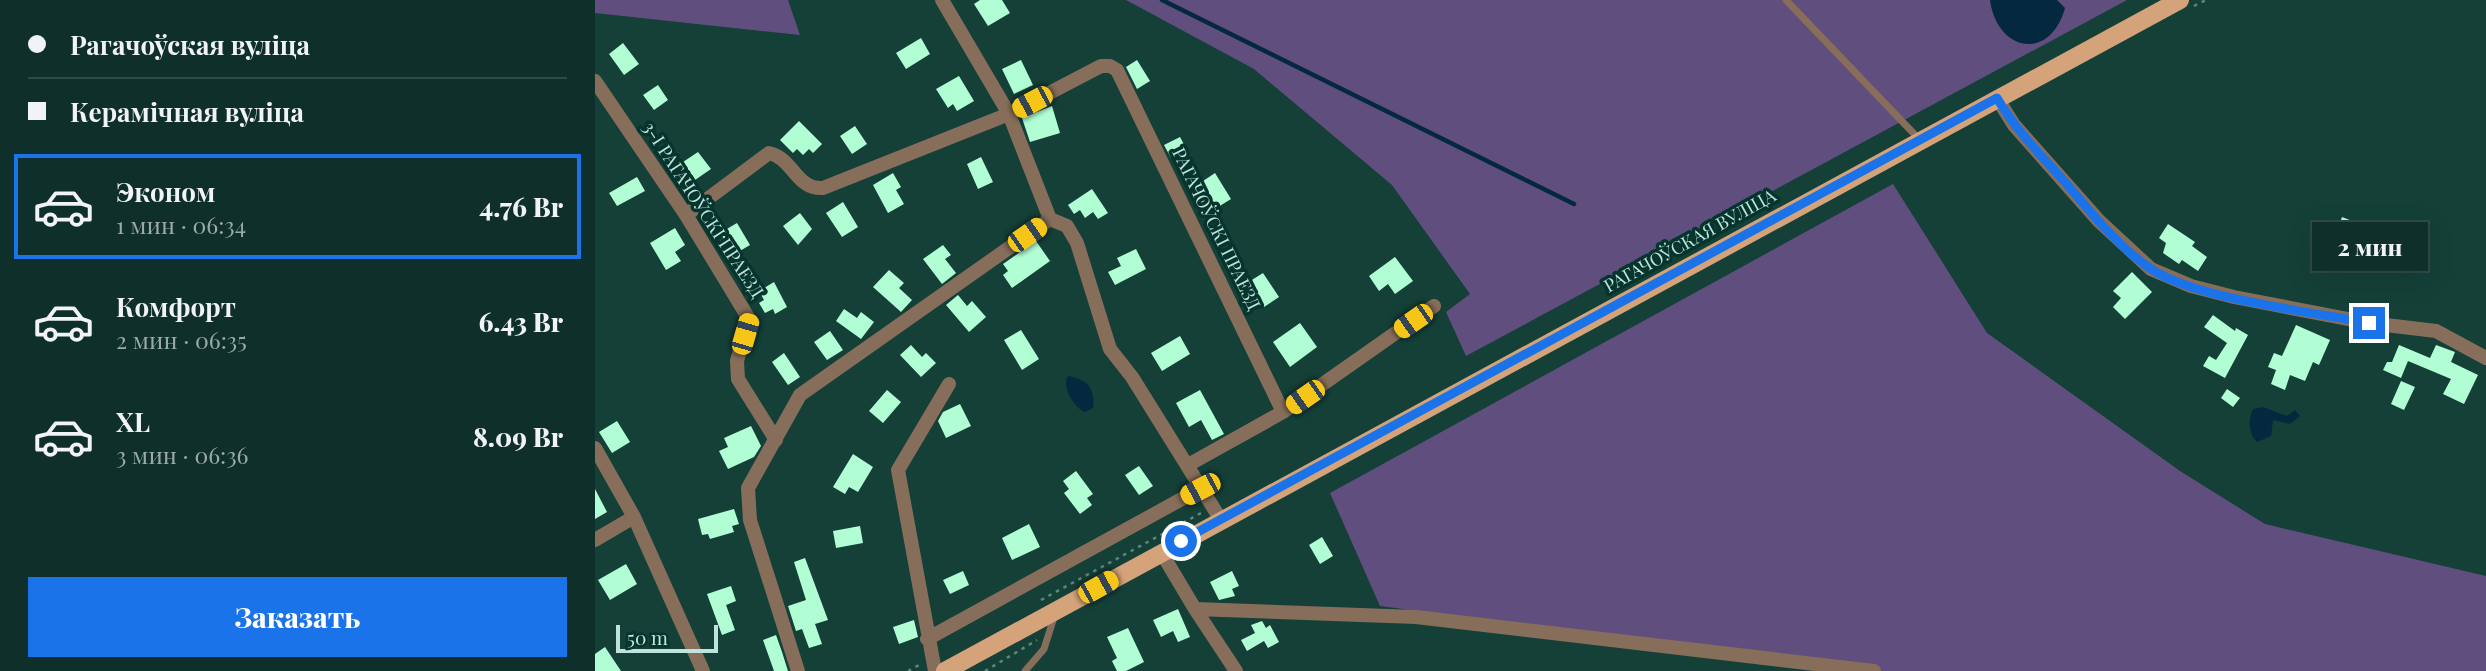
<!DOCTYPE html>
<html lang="ru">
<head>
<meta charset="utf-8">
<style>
	body { margin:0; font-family:"Playfair Display",serif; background:#1d3c36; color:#f1f3f6; height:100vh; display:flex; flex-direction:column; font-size:26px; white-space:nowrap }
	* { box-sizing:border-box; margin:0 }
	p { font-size:23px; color:#9ba9a8 }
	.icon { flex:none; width:38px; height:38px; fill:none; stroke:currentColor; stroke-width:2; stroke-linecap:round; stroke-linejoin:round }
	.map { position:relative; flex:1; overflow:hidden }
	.drawer { display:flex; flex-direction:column; background:#0f302a; width:595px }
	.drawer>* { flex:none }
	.guide { display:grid; align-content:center; height:154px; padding:0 28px; background:#0f302a }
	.scale { position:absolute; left:21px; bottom:18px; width:102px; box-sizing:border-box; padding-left:7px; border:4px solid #bee4dc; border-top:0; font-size:19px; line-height:24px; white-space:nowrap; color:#bee4dc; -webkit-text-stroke:5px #06352e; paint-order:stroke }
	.end { position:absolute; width:32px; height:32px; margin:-16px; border:9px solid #1a73e8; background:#fff; box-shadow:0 0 0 4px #fff }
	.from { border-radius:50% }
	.bubble { position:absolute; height:49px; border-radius:0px; background:#0f302a; box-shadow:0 7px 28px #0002,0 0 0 2px #2f4b47; font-size:23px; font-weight:800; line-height:49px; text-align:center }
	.car { position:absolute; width:21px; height:42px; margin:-21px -10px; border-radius:9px; box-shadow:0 0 5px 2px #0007; background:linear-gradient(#f5c518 24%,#345 0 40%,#f5c518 0 76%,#345 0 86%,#f5c518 0) }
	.guide b { display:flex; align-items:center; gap:24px; height:66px; font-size:26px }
	.guide b+b { border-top:2px solid #2f4b47 }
	.guide i { width:18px; height:18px; background:#f1f3f6 }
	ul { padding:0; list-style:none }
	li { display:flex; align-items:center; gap:21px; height:105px; margin:0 14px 10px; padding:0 14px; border:4px solid transparent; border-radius:0px }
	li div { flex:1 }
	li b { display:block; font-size:26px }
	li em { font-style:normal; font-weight:800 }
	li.on { border-color:#1a73e8 }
	li>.icon { width:63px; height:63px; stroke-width:1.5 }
	.cta { display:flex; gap:14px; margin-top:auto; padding:14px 28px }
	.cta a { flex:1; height:80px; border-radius:0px; background:#1a73e8; color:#fff; font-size:28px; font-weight:800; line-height:80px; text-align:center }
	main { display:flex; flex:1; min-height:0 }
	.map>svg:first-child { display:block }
	.green { fill:#604e7f }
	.water { fill:#04293f }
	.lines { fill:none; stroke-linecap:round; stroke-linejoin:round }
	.stream { stroke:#04293f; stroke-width:4.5 }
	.building { fill:#b1fed5 }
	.path { stroke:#5d867e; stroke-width:2.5; stroke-dasharray:3.5 5; stroke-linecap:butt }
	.service { stroke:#876e5b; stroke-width:7 }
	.minor { stroke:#876e5b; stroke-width:14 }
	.primary { stroke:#d5a37a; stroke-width:18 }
	.route { stroke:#1a73e8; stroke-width:9 }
	.labels { text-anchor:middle; stroke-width:7; stroke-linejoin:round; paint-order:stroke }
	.street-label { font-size:18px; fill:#bee4dc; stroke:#06352e }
</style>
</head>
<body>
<main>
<section class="drawer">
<div class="guide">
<b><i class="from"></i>Рагачоўская вуліца</b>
<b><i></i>Керамічная вуліца</b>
</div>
<ul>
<li class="on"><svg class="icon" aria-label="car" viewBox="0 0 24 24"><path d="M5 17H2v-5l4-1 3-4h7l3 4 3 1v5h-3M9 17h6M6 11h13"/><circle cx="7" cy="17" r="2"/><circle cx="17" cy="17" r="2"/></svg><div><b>Эконом</b><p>1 мин · 06:34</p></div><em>4.76 Br</em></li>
<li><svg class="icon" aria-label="car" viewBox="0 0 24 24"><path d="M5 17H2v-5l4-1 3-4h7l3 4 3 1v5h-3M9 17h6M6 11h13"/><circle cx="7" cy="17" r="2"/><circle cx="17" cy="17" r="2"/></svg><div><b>Комфорт</b><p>2 мин · 06:35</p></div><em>6.43 Br</em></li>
<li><svg class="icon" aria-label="car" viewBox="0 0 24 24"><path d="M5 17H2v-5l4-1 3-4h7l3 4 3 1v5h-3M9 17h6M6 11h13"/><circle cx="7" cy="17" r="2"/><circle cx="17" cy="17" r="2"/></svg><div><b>XL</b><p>3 мин · 06:36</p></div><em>8.09 Br</em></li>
</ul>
<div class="cta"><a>Заказать</a></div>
</section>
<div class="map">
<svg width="1891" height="671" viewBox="0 0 1891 671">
	<rect width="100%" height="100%" fill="#144038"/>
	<path class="green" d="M0,0H193L205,35L0,13Z
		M531,0H1532L871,356L851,312L875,294L797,185L659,69Z
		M1298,184L1392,333L1585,471L1670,524L1891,576V671H1284L785,606L735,493Z"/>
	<path class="water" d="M1395,0H1462L1470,8C1455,62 1402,52 1395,0Z
		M473,376C492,379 501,389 498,408L490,412C479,408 466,386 473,376Z
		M1668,407L1692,416L1700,410L1705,416L1695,424L1678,420L1676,436L1662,442C1653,433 1653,420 1658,409Z"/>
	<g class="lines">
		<path class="stream" d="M567,0L979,204"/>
	</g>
	<path class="building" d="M385,0H407L415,13L393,26L379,4Z
		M326,38L335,54L311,69L301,53Z
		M28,43L44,64L29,75L14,54Z
		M426,60L438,85L419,94L407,69Z
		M542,60L555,81L542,89L531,67Z
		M364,76L379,101L362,111L358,104L353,108L341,89Z
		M63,85L73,100L59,110L48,95Z
		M457,106L465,133L435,142L427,118Z
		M204,121L227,144L218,153L214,149L208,155L202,149L198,153L185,140Z
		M260,126L272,144L257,154L245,136Z
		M585,137L592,150L576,158L569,145Z
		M103,152L116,169L100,180L88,162Z
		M386,157L398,182L383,189L372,164Z
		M298,173L306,187L301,190L309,204L293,213L278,185Z
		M620,173L636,199L615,212L610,204L606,206L599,187Z
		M42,177L50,191L22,206L14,193Z
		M497,189L513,213L503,219L498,212L490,218L485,210L479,214L473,205Z
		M248,202L263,227L247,237L231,213Z
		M205,213L217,229L203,245L188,226Z
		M1747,217L1765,224L1756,246L1739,239Z
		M142,223L155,245L133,258L123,242L129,239L125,233Z
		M1573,224L1600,242L1597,246L1612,257L1603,271L1587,260L1584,264L1568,253L1571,243L1564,238Z
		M80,228L90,245L80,252L86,261L71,270L55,243Z
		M441,241L455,261L417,288L408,275L413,271L408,264Z
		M348,245L356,255L350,259L361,273L347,284L328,259Z
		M541,249L551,269L520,285L513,272L526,266L522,258Z
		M800,257L818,281L800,294L793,284L784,291L774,276Z
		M294,270L309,283L304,288L317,300L306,312L278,287Z
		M1537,272L1557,292L1530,319L1518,307L1526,298L1518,291Z
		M668,273L684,297L669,307L665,301L656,307L644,288Z
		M179,282L192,307L180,314L178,309L170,313L164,303L169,300L164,291Z
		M363,295L372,306L377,301L391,317L374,332L351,305Z
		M249,309L262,318L266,312L279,322L266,339L241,321Z
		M1618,315L1640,331L1641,328L1653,335L1630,378L1608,366L1614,356L1621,360L1632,343L1609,327Z
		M705,323L722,347L695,367L678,342Z
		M1701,325L1735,340L1724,365L1718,362L1710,381L1695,375L1690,390L1676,384L1681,370L1673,367L1679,353L1687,356Z
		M426,330L444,359L427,370L409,340Z
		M235,331L248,350L232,360L219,342Z
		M585,336L595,354L567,371L556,353Z
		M316,345L327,357L331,353L341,363L326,377L305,355Z
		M1804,345L1835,358L1841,345L1860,352L1856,362L1883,375L1869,404L1848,394L1856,379L1813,361L1806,378L1788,370L1792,362H1797Z
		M189,353L205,377L193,385L177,362Z
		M1806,381L1820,387L1809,410L1796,404Z
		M1632,389L1645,398L1638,407L1626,398Z
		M292,390L306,402L288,423L274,411Z
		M605,390L629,434L617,440L606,420L594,427L581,403Z
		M365,404L376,426L351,438L343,421L348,412Z
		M22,421L35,442L17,453L4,432Z
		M156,426L166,446L159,457L133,469L124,451L133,447L129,438Z
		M258,454L278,467L263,492L254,487L250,494L238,487Z
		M544,466L558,486L544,495L530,475Z
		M481,471L498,494L492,498L497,505L485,514L469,493L474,489L468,481Z
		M0,489L12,512L0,519Z
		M139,509L144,524L137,526L139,532L115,539L113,534L107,535L103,519Z
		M434,524L445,547L417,560L407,538Z
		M265,526L268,543L241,548L238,531Z
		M727,537L738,556L725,564L714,545Z
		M210,558L233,620L220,624L227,644L214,648L207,629L201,631L193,606L211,600L199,562Z
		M31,564L42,584L15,600L3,580Z
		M368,571L374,585L355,594L348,580Z
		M637,571L644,586L637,589L640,596L624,600L615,582Z
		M136,586L141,601L131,605L140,630L127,635L112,594Z
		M583,609L595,637L583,642L578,631L566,637L558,620Z
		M319,620L323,637L304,644L298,627Z
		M667,621L671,628L675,625L684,642L673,648L669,641L652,651L646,640L660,633L656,625Z
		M533,628L549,662L531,671H522L517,661L522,658L512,637Z
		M181,635L187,652L193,671H179L168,640Z
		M10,647L26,671H0V654Z"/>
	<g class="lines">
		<path class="path" d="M1599,6L1611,0
			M446,600L606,513
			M313,671L326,664
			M390,671L442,640"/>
		<path class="service" d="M1191,0L1324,139
			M430,671L449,649L460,614"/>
		<path class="minor" d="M347,0L414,114L455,219L472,226L482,243L515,349L537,377L626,520
			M0,81L91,215L154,319L142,361L143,379L181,440
			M1402,98L1419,125L1504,221L1556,269L1596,286L1639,297L1774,323L1841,331L1891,358
			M91,215L174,153C198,158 201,190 228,188L414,114L506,66H515L522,70L688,412
			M0,448L39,517L108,671
			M593,465L688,412L839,306
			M0,540L39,517
			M566,552L600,609L821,617L1279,671
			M600,609L641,671
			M332,639L605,489
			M203,671L155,520L153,488L205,395L455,219
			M340,671L303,470L354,384"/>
		<path class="primary" d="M350,671L1585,0"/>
	</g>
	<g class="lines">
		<path class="route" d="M586,541L1402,98C1420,129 1445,154 1469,181C1495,211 1523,247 1556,269C1601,299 1717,312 1774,323"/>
	</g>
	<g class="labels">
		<g class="street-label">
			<text transform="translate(108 210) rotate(57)" y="6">3-І РАГАЧОЎСКІ ПРАЕЗД</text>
			<text transform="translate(621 229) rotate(64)" y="6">РАГАЧОЎСКІ ПРАЕЗД</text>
			<text transform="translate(1095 241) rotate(-29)" y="6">РАГАЧОЎСКАЯ ВУЛІЦА</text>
		</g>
	</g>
</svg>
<div class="scale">50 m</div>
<i class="end from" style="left:586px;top:541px"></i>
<i class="end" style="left:1774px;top:323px"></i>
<div class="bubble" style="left:1717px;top:222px;width:116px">2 мин</div>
<i class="car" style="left:437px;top:102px;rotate:242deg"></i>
<i class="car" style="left:432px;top:235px;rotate:55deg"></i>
<i class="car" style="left:818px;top:321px;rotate:235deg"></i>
<i class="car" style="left:150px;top:334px;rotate:16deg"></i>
<i class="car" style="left:710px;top:397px;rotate:235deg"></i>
<i class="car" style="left:605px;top:489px;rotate:242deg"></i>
<i class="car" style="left:503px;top:587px;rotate:61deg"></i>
</div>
</main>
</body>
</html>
